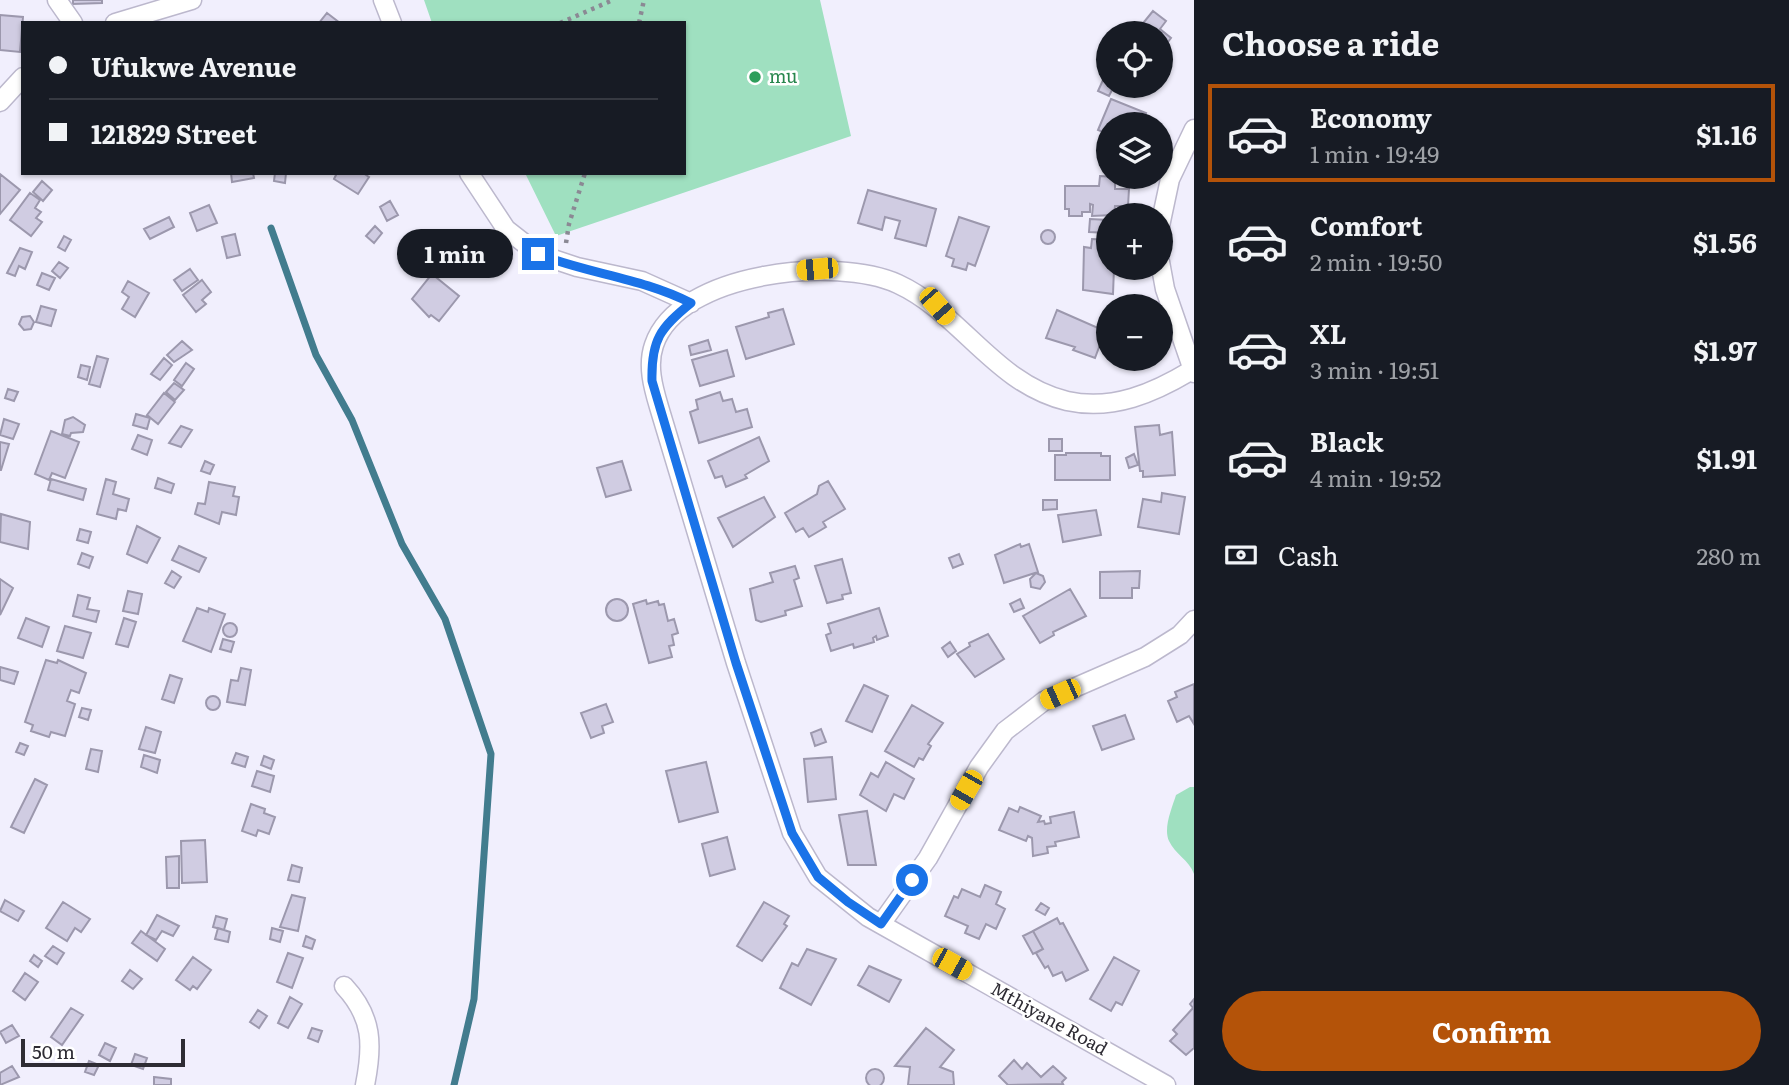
<!DOCTYPE html>
<html lang="en">
<head>
<meta charset="utf-8">
<style>
	body { margin:0; font-family:Literata,serif; background:#242831; color:#f1f3f6; height:100vh; display:flex; flex-direction:column; font-size:26px; white-space:nowrap }
	* { box-sizing:border-box; margin:0 }
	p { font-size:23px; color:#9ea1a6 }
	.icon { flex:none; width:38px; height:38px; fill:none; stroke:currentColor; stroke-width:2; stroke-linecap:round; stroke-linejoin:round }
	.map { position:relative; flex:1; overflow:hidden }
	.panel { display:flex; flex-direction:column; background:#171b24; width:595px }
	.panel>* { flex:none }
	.top-card { position:absolute; left:21px; top:21px; width:665px; height:154px; border-radius:0px; box-shadow:0 2px 5px #0004; display:grid; align-content:center; height:154px; padding:0 28px; background:#171b24 }
	.fabs { position:absolute; left:1096px; top:21px; display:grid; gap:14px }
	.fabs a { display:grid; place-items:center; width:77px; height:77px; border-radius:50%; background:#171b24; box-shadow:0 2px 5px #0004; font-size:35px }
	.scale { position:absolute; left:21px; bottom:18px; width:164px; box-sizing:border-box; padding-left:7px; border:4px solid #2e2c34; border-top:0; font-size:19px; line-height:24px; white-space:nowrap; color:#2e2c34; -webkit-text-stroke:5px #fff; paint-order:stroke }
	.end { position:absolute; width:32px; height:32px; margin:-16px; border:9px solid #1a73e8; background:#fff; box-shadow:0 0 0 4px #fff }
	.from { border-radius:50% }
	.bubble { position:absolute; height:49px; border-radius:24px; background:#171b24; box-shadow:0 2px 5px #0004; font-size:23px; font-weight:700; line-height:49px; text-align:center }
	.car { position:absolute; width:21px; height:42px; margin:-21px -10px; border-radius:9px; box-shadow:0 0 5px 2px #0007; background:linear-gradient(#f5c518 24%,#345 0 40%,#f5c518 0 76%,#345 0 86%,#f5c518 0) }
	.top-card b { display:flex; align-items:center; gap:24px; height:66px; font-size:26px }
	.top-card b+b { border-top:2px solid #363941 }
	.top-card i { width:18px; height:18px; background:#f1f3f6 }
	ul { padding:0; list-style:none }
	li { display:flex; align-items:center; gap:21px; height:98px; margin:0 14px 10px; padding:0 14px; border:4px solid transparent; border-radius:0px }
	li div { flex:1 }
	li b { display:block; font-size:26px }
	li em { font-style:normal; font-weight:700 }
	li.on { border-color:#b45309 }
	li>.icon { width:63px; height:63px; stroke-width:1.5 }
	h2 { padding:0 28px; font-size:32px; line-height:84px }
	.pay { display:flex; align-items:center; gap:18px; height:77px; padding:0 28px; font-size:26px }
	.pay p { margin-inline-start:auto }
	.primary-button { display:flex; gap:14px; margin-top:auto; padding:14px 28px }
	.primary-button a { flex:1; height:80px; border-radius:42px; background:#b45309; color:#fff; font-size:28px; font-weight:700; line-height:80px; text-align:center }
	main { display:flex; flex:1; min-height:0 }
	.map>svg:first-child { display:block }
	.green { fill:#9fe0c0 }
	.lines { fill:none; stroke-linecap:round; stroke-linejoin:round }
	.stream { stroke:#427c8e; stroke-width:7 }
	.building { fill:#d0cce2; stroke:#9c98ad; stroke-width:2 }
	.street-casing { stroke:#bcb8cd; stroke-width:21 }
	.path { stroke:#8b8994; stroke-width:4.5; stroke-dasharray:3.5 5; stroke-linecap:butt }
	.street { stroke:#fff; stroke-width:18 }
	.route { stroke:#1a73e8; stroke-width:9 }
	.leisure-dot { fill:#2e9e5b; stroke:#fff; stroke-width:2.5 }
	.labels { text-anchor:middle; stroke-width:5; stroke-linejoin:round; paint-order:stroke }
	.leisure-label { font-size:18px; fill:#27864d; stroke:#fff; text-anchor:start }
	.street-label { font-size:18px; fill:#2e2c34; stroke:#fff }
</style>
</head>
<body>
<main>
<div class="map">
<svg width="1194" height="1085" viewBox="0 0 1194 1085">
	<rect width="100%" height="100%" fill="#f1effd"/>
	<path class="green" d="M424,0H820L851,136L556,236L525,173H684V23H432Z
		M1190,787H1194V874C1189,860 1175,854 1169,841C1163,828 1172,808 1176,795Z"/>
	<g class="lines">
		<path class="stream" d="M271,228L316,355L352,420L402,544L445,619L491,754L474,999L454,1085"/>
	</g>
	<path class="building" d="M73,0H102V3L73,4Z
		M1153,11L1166,21L1160,29L1171,38L1161,51L1171,59L1160,77V33H1135Z
		M327,13L340,23H319Z
		M0,15L23,17L20,52L0,50Z
		M1108,69V86H1114L1109,96L1098,91Z
		M1111,99L1146,113L1141,124H1108V134L1098,130Z
		M231,173H253L254,178L232,182Z
		M275,173H286L285,183L274,181Z
		M337,173H363L369,177L358,194L334,179Z
		M0,174L20,190L0,214Z
		M1100,176L1115,177V189H1129L1128,206H1115L1114,215L1092,216L1093,205L1090,204V212H1082V216H1069V209H1065V186H1099Z
		M42,181L52,190L43,201L33,192Z
		M868,190L936,209L926,246L895,238L900,221L885,217L882,230L858,223Z
		M30,193L40,200L35,208L41,212L36,218L42,222L31,236L10,220Z
		M390,201L398,215L387,221L380,207Z
		M209,205L217,223L197,231L190,213Z
		M169,217L174,227L150,239L144,229Z
		M959,217L989,227L975,266L968,263L966,270L952,266L954,259L946,256Z
		M1090,219L1108,220V233L1089,232Z
		M375,226L382,233L374,243L366,236Z
		M1041 237a7 7 0 1 1 14 0a7 7 0 1 1-14 0Z
		M235,234L240,255L227,258L222,237Z
		M64,236L71,240L65,251L58,247Z
		M1092,239L1108,240V268H1114L1113,294L1083,290L1084,247L1091,248Z
		M20,248L32,252L25,269L19,266L15,276L7,273Z
		M59,262L68,268L60,278L52,271Z
		M190,269L198,280L182,291L174,280Z
		M42,273L55,278L49,290L37,285Z
		M432,274L459,296L439,321L431,315L429,317L412,299Z
		M202,280L211,292L202,300L206,304L196,312L183,295Z
		M128,281L149,293L135,317L122,309L129,297L122,292Z
		M41,306L56,310L51,326L36,322Z
		M783,309L794,344L746,359L736,327L769,317L768,313Z
		M1057,310L1105,331L1095,358L1073,350L1075,347L1046,338Z
		M30,316L34,322L31,329L24,330L19,324L22,317Z
		M708,340L711,350L691,355L689,346Z
		M182,341L192,350L174,362L167,355Z
		M727,350L734,376L700,386L692,360Z
		M97,356L108,359L100,387L89,384Z
		M164,358L172,365L160,380L151,374Z
		M186,363L194,369L182,386L174,380Z
		M81,365L90,367L87,380L78,377Z
		M174,383L184,390L175,400L166,392Z
		M8,389L18,392L14,401L5,398Z
		M720,392L723,401L732,399L736,412L747,409L752,427L699,443L690,412L698,409L696,400Z
		M164,393L175,402L158,424L147,415Z
		M136,414L150,418L147,429L133,425Z
		M73,417L85,425L83,432L71,433L70,436L62,434L65,420Z
		M4,419L19,424L13,439L0,435Z
		M1159,425L1160,435L1172,432L1175,475L1143,477V471H1140L1135,427Z
		M181,426L192,430L181,447L169,443Z
		M51,431L79,442L65,478L52,473L49,480L35,474Z
		M138,435L152,440L147,455L132,449Z
		M759,437L769,461L745,475L747,478L726,487L722,476L715,478L708,461Z
		M1049,439H1062V451H1049Z
		M0,442L9,444L1,470H0Z
		M1066,453H1101V456H1110V480H1055V455H1066Z
		M1134,454L1138,465L1129,468L1126,458Z
		M205,461L214,465L210,474L201,471Z
		M622,461L631,490L606,497L597,468Z
		M158,478L174,484L171,493L155,488Z
		M51,479L86,489L83,500L48,490Z
		M106,479L116,482L113,494L129,499L126,511L118,509L116,519L97,514Z
		M828,481L845,509L823,522L826,527L809,537L803,528L796,532L785,513L817,494L819,486Z
		M209,482L235,487L233,496L239,497L236,515L222,512L219,524L195,514L198,503L205,504Z
		M1162,493L1185,497L1179,534L1138,527L1143,499L1161,502Z
		M764,497L775,517L733,547L718,518Z
		M1043,500H1057V509L1043,510Z
		M1096,510L1101,535L1063,542L1058,515Z
		M1,514L30,522L28,549L0,542Z
		M137,526L160,538L147,563L127,554Z
		M80,529L91,532L88,543L77,540Z
		M1020,544L1021,547L1029,544L1038,572L1004,583L995,555Z
		M179,546L206,558L199,572L172,560Z
		M82,553L93,557L89,568L78,564Z
		M959,554L963,564L953,568L949,558Z
		M842,559L851,593L842,595L843,599L827,603L815,566Z
		M795,566L799,578L794,580L802,606L785,611L786,615L761,622L756,620L750,589L773,582L770,573Z
		M172,571L181,577L174,588L165,583Z
		M1140,571L1139,588H1132V598H1100V572Z
		M1036,573L1043,576L1045,582L1040,589L1031,587L1030,579Z
		M0,579L13,588L0,615Z
		M1070,589L1086,616L1053,632L1054,635L1040,643L1023,616Z
		M128,591L142,594L138,614L123,611Z
		M78,595L90,598L87,609L99,611L96,622L73,616Z
		M1020,599L1024,608L1014,612L1010,604Z
		M606 610a11 11 0 1 1 22 0a11 11 0 1 1-22 0Z
		M646,600L647,604L658,601L659,605L664,604L668,621L674,619L678,633L672,635L674,645L669,646L672,657L649,663L633,604Z
		M197,608L208,612L209,608L225,614L211,652L183,641Z
		M879,608L888,636L877,640L876,636L873,638L874,642L854,648L853,644L831,651L826,635L831,633L828,624Z
		M26,618L49,627L42,647L18,638Z
		M124,618L136,622L128,647L116,644Z
		M223 630a7 7 0 1 1 14 0a7 7 0 1 1-14 0Z
		M65,626L91,633L83,658L57,651Z
		M988,634L1004,659L975,677L957,654L970,646L969,643Z
		M223,639L234,642L231,652L220,649Z
		M950,642L956,651L948,657L942,648Z
		M46,660L57,663L58,660L86,673L79,693L71,690L67,701L75,704L65,736L51,732L49,737L31,731L33,725L25,722Z
		M0,667L18,672L14,684L0,680Z
		M241,668L251,670L245,705L227,702L231,680L238,681Z
		M170,675L182,679L174,703L162,699Z
		M1194,684V724L1189,716L1177,722L1168,701L1177,697L1175,692Z
		M864,685L888,696L872,732L846,721Z
		M206 703a7 7 0 1 1 14 0a7 7 0 1 1-14 0Z
		M606,704L613,722L602,726L604,733L591,738L581,713Z
		M912,705L943,723L928,744L931,746L923,760L919,758L914,767L885,751Z
		M82,708L91,710L88,720L79,717Z
		M1125,715L1134,739L1102,750L1093,726Z
		M146,727L161,732L155,753L139,749Z
		M821,729L826,742L815,746L811,733Z
		M20,743L28,746L24,755L16,752Z
		M91,749L102,751L98,772L86,769Z
		M236,753L248,757L245,767L232,763Z
		M144,755L160,760L157,773L141,767Z
		M264,756L274,760L271,769L261,765Z
		M832,757L836,799L808,802L804,759Z
		M706,762L718,812L679,822L666,771Z
		M886,762L914,779L904,799L894,794L886,811L860,795L871,773L878,777Z
		M257,771L274,776L270,792L252,786Z
		M35,779L47,785L24,833L11,827Z
		M251,804L265,809L264,813L275,817L269,834L258,830L256,836L242,831Z
		M1020,807L1041,816L1038,822L1044,821L1045,824L1051,823L1050,817L1074,812L1079,837L1055,842L1056,846L1047,847L1048,853L1033,856L1032,838L1028,836L1026,841L999,830L1009,808L1018,812Z
		M867,811L876,865H848L839,815Z
		M727,837L735,869L710,876L702,844Z
		M205,840L207,882L182,883L181,841Z
		M179,856V888H167L166,857Z
		M292,865L302,868L299,882L288,880Z
		M985,885L1001,892L996,904L1005,909L996,929L986,924L979,939L965,933L968,926L945,916L954,896L958,898L962,889L980,897Z
		M292,895L305,898L298,931L280,927Z
		M5,900L24,911L18,921L0,911Z
		M63,902L90,919L81,932L75,928L67,941L46,928Z
		M764,902L789,916L784,924L787,926L762,961L737,946Z
		M1041,903L1049,908L1045,915L1036,910Z
		M157,915L179,926L173,936L162,931L156,940L146,935Z
		M216,916L227,919L224,930L213,927Z
		M1057,918L1060,924L1063,923L1088,970L1066,981L1062,972L1053,976L1048,966L1045,968L1036,953L1043,949L1033,931Z
		M218,928L230,932L228,942L215,939Z
		M272,928L283,931L280,942L270,939Z
		M141,931L165,949L157,961L132,943Z
		M1033,931L1043,949L1033,954L1023,936Z
		M306,936L315,940L312,949L303,946Z
		M53,946L64,953L57,964L45,956Z
		M807,949L836,959L811,1005L780,988L792,963L798,966Z
		M288,953L303,958L292,988L277,982Z
		M34,955L42,961L38,967L30,961Z
		M193,957L211,970L197,989L193,986L190,990L176,980Z
		M1114,957L1139,971L1122,1005L1116,1002L1111,1011L1090,999Z
		M869,966L901,980L889,1002L858,985Z
		M130,970L142,979L133,989L122,981Z
		M25,973L38,982L25,1000L13,991Z
		M290,997L302,1004L288,1028L278,1023Z
		M1194,999V1048L1186,1055L1170,1041L1177,1034L1173,1030L1193,1008L1190,1004Z
		M71,1008L83,1015L62,1045L51,1037Z
		M258,1010L267,1016L259,1028L250,1022Z
		M12,1025L19,1036L6,1043L0,1032Z
		M312,1028L322,1031L318,1042L308,1038Z
		M926,1028L954,1050L940,1067L953,1072L954,1085H908L910,1067L895,1066Z
		M105,1043L116,1048L110,1061L99,1055Z
		M135,1054L147,1058L143,1069L131,1065Z
		M1014,1060L1022,1069L1027,1063L1041,1077L1053,1066L1066,1078L1062,1082L1063,1084L1008,1085L999,1076Z
		M89,1061L99,1065L94,1075L85,1072Z
		M12,1066L19,1077L0,1085V1073Z
		M866 1078a9 9 0 1 1 18 0a9 9 0 1 1-18 0Z
		M154,1077L171,1079V1085H154Z"/>
	<g class="lines">
		<g class="street-casing">
			<path id="street" d="M57,0L73,23
				M383,0L392,23
				M115,23L192,0
				M0,102L23,77
				M469,173L506,229L538,254L577,267L642,281L691,303
				M1160,226L1170,179L1194,129
				M1160,262L1165,289L1194,373
				M881,924L928,858L979,767L1005,731L1044,701L1145,657L1180,635L1194,620
				M344,986C373,1017 373,1045 365,1085
				M1166,1085L868,917L818,877L792,833L736,663L659,407C653,387 647,365 654,345C679,271 837,256 898,284C961,313 995,384 1067,401C1113,411 1154,393 1192,370"/>
		</g>
		<path class="path" d="M560,23L613,0
			M639,23L644,0
			M566,243L569,224L585,173"/>
		<use href="#street" class="street"/>
	</g>
	<g class="lines">
		<path class="route" d="M538,254C589,274 642,278 691,303C660,328 651,340 652,381L736,663L792,833L818,877L848,902L881,924L912,880"/>
	</g>
	<circle class="leisure-dot" cx="755" cy="77" r="7"/>
	<g class="labels">
		<g class="leisure-label">
			<text x="769" y="83">mu</text>
		</g>
		<g class="street-label">
			<text transform="translate(1049 1019) rotate(29)" y="6">Mthiyane Road</text>
		</g>
	</g>
</svg>
<div class="fabs">
<a><svg class="icon" aria-label="locate" viewBox="0 0 24 24"><circle cx="12" cy="12" r="6"/><path d="M12 2v4M12 18v4M2 12h4M18 12h4"/></svg></a>
<a><svg class="icon" aria-label="layers" viewBox="0 0 24 24"><path d="M12 4l9 5-9 5-9-5zM3 14l9 5 9-5"/></svg></a>
<a>+</a>
<a>−</a>
</div>
<div class="scale">50 m</div>
<i class="end from" style="left:912px;top:880px"></i>
<i class="end" style="left:538px;top:254px"></i>
<div class="bubble" style="left:397px;top:229px;width:116px">1 min</div>
<i class="car" style="left:817px;top:269px;rotate:265deg"></i>
<i class="car" style="left:937px;top:306px;rotate:139deg"></i>
<i class="car" style="left:1060px;top:694px;rotate:246deg"></i>
<i class="car" style="left:966px;top:790px;rotate:210deg"></i>
<i class="car" style="left:952px;top:964px;rotate:119deg"></i>
<div class="top-card">
<b><i class="from"></i>Ufukwe Avenue</b>
<b><i></i>121829 Street</b>
</div>
</div>
<section class="panel">
<h2>Choose a ride</h2>
<ul>
<li class="on"><svg class="icon" aria-label="car" viewBox="0 0 24 24"><path d="M5 17H2v-5l4-1 3-4h7l3 4 3 1v5h-3M9 17h6M6 11h13"/><circle cx="7" cy="17" r="2"/><circle cx="17" cy="17" r="2"/></svg><div><b>Economy</b><p>1 min · 19:49</p></div><em>$1.16</em></li>
<li><svg class="icon" aria-label="car" viewBox="0 0 24 24"><path d="M5 17H2v-5l4-1 3-4h7l3 4 3 1v5h-3M9 17h6M6 11h13"/><circle cx="7" cy="17" r="2"/><circle cx="17" cy="17" r="2"/></svg><div><b>Comfort</b><p>2 min · 19:50</p></div><em>$1.56</em></li>
<li><svg class="icon" aria-label="car" viewBox="0 0 24 24"><path d="M5 17H2v-5l4-1 3-4h7l3 4 3 1v5h-3M9 17h6M6 11h13"/><circle cx="7" cy="17" r="2"/><circle cx="17" cy="17" r="2"/></svg><div><b>XL</b><p>3 min · 19:51</p></div><em>$1.97</em></li>
<li><svg class="icon" aria-label="car" viewBox="0 0 24 24"><path d="M5 17H2v-5l4-1 3-4h7l3 4 3 1v5h-3M9 17h6M6 11h13"/><circle cx="7" cy="17" r="2"/><circle cx="17" cy="17" r="2"/></svg><div><b>Black</b><p>4 min · 19:52</p></div><em>$1.91</em></li>
</ul>
<div class="pay"><svg class="icon" aria-label="cash" viewBox="0 0 24 24"><path d="M3 7h18v10H3z"/><circle cx="12" cy="12" r="2"/></svg>Cash<p>280 m</p></div>
<div class="primary-button"><a>Confirm</a></div>
</section>
</main>
</body>
</html>
